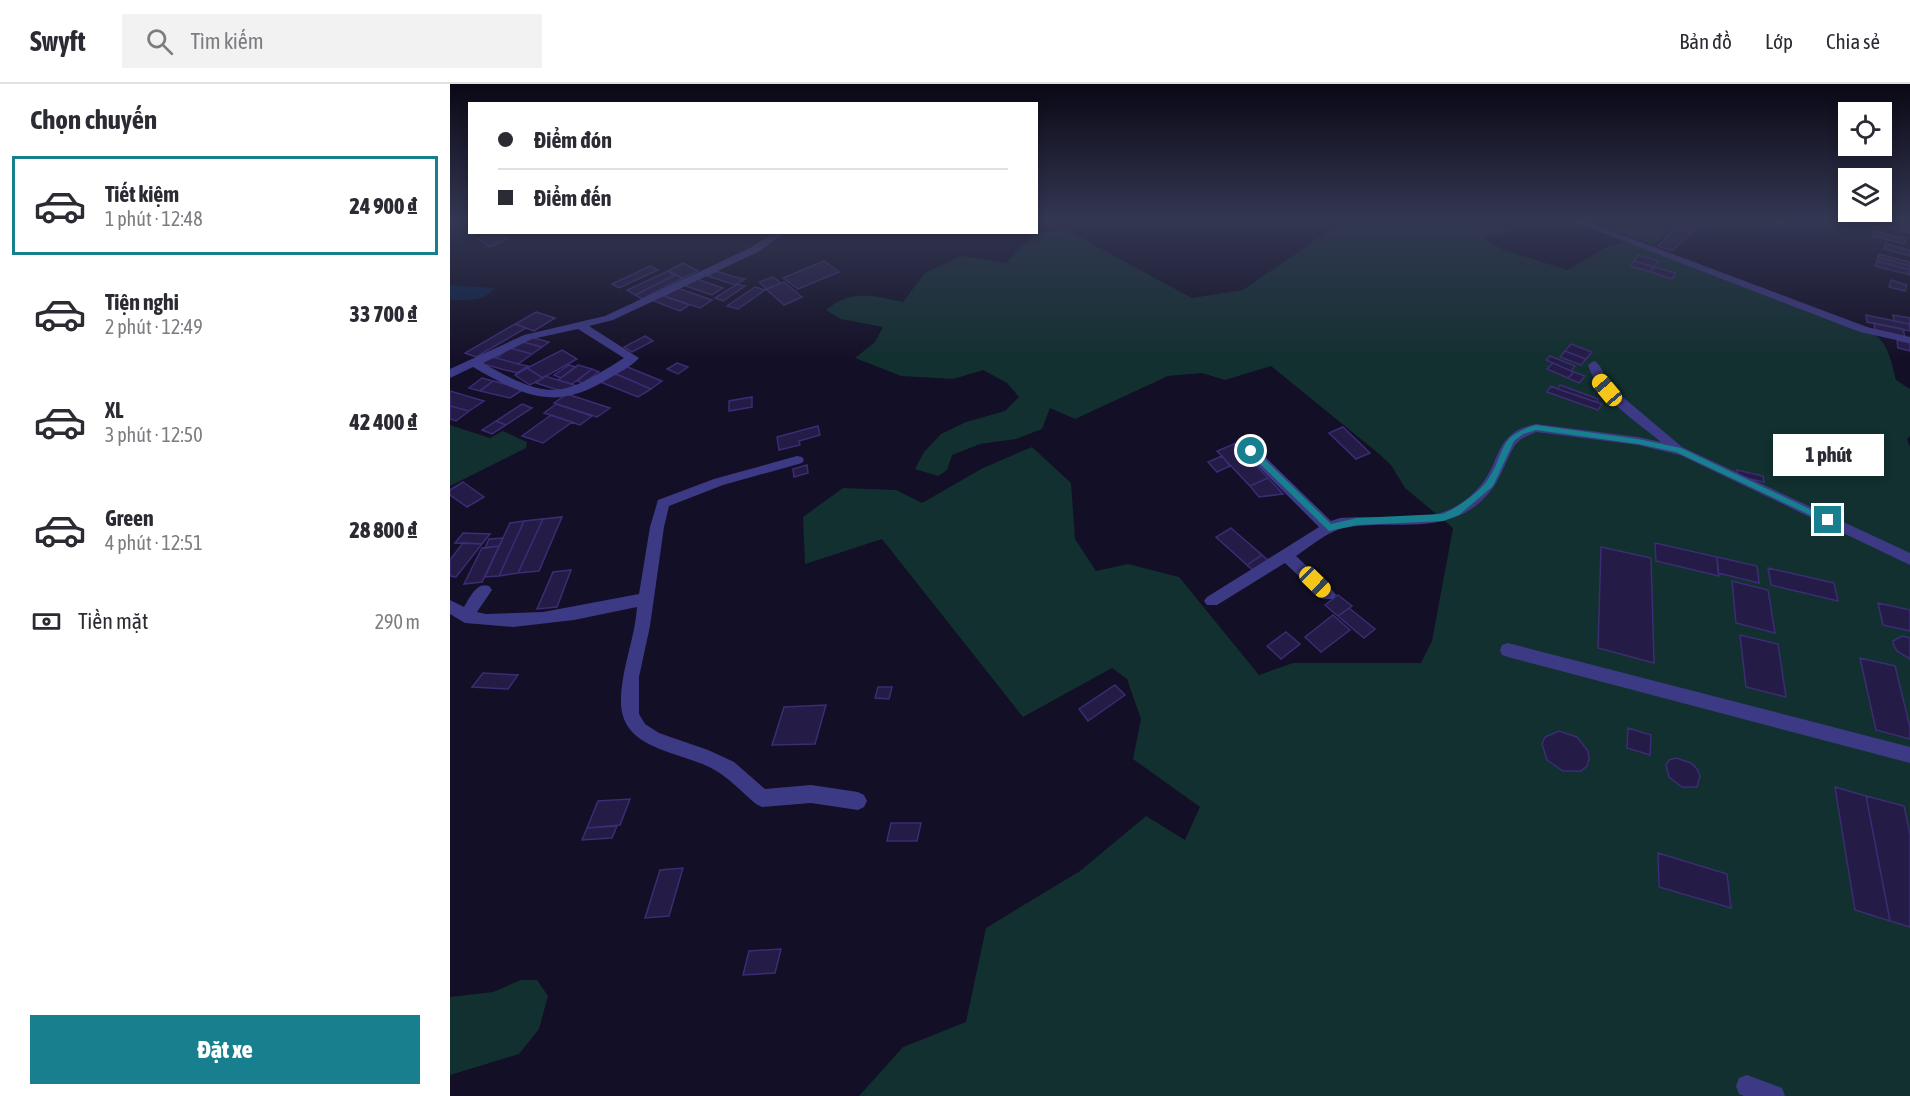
<!DOCTYPE html>
<html lang="vi">
<head>
<meta charset="utf-8">
<style>
	body { margin:0; font-family:"Asap Condensed",sans-serif; background:#f2f2f3; color:#2b2b33; height:100vh; display:flex; flex-direction:column; font-size:22px; white-space:nowrap }
	* { box-sizing:border-box; margin:0 }
	p { font-size:20px; color:#7c7c81 }
	.icon { flex:none; width:33px; height:33px; fill:none; stroke:currentColor; stroke-width:2; stroke-linecap:round; stroke-linejoin:round }
	.map { position:relative; flex:1; overflow:hidden }
	.sheet { display:flex; flex-direction:column; background:#fff; width:450px }
	.sheet>* { flex:none }
	.guide { position:absolute; left:18px; top:18px; width:570px; height:132px; border-radius:0px; box-shadow:0 3px 9px #0003; display:grid; align-content:center; height:132px; padding:0 30px; background:#fff }
	.fabs { position:absolute; left:1388px; top:18px; display:grid; gap:12px }
	.fabs a { display:grid; place-items:center; width:54px; height:54px; border-radius:0px; background:#fff; box-shadow:0 3px 9px #0003; font-size:30px }
	.end { position:absolute; width:27px; height:27px; margin:-14px; border:8px solid #187f8f; background:#fff; box-shadow:0 0 0 3px #fff }
	.from { border-radius:50% }
	.bubble { position:absolute; height:42px; border-radius:0px; background:#fff; box-shadow:0 3px 9px #0003; font-size:20px; font-weight:800; line-height:42px; text-align:center }
	.car { position:absolute; width:18px; height:36px; margin:-18px -9px; border-radius:8px; box-shadow:0 0 4px 2px #0007; background:linear-gradient(#f5c518 24%,#345 0 40%,#f5c518 0 76%,#345 0 86%,#f5c518 0) }
	.guide b { display:flex; align-items:center; gap:21px; height:57px; font-size:22px }
	.guide b+b { border-top:2px solid #e1e1e2 }
	.guide i { width:15px; height:15px; background:#2b2b33 }
	ul { padding:0; list-style:none }
	li { display:flex; align-items:center; gap:18px; height:99px; margin:0 12px 9px; padding:0 18px; border:3px solid transparent; border-radius:0px }
	li div { flex:1 }
	li b { display:block; font-size:22px }
	li em { font-style:normal; font-weight:800 }
	li.on { border-color:#187f8f }
	li>.icon { width:54px; height:54px; stroke-width:1.5 }
	h2 { padding:0 30px; font-size:27px; line-height:72px }
	.pay { display:flex; align-items:center; gap:15px; height:66px; padding:0 30px; font-size:22px }
	.pay p { margin-inline-start:auto }
	.action { display:flex; gap:12px; margin-top:auto; padding:12px 30px }
	.action a { flex:1; height:69px; border-radius:0px; background:#187f8f; color:#fff; font-size:24px; font-weight:800; line-height:69px; text-align:center }
	header { display:flex; align-items:center; gap:36px; box-sizing:border-box; height:84px; padding:0 30px; background:#fff; border-bottom:2px solid #e1e1e2 }
	header strong { font-size:28px }
	nav { display:flex; gap:33px; margin-inline-start:auto; font-size:21px }
	.search { width:420px; height:54px; background:#f2f2f3; display:flex; align-items:center; gap:15px; box-sizing:border-box; padding:0 21px; border-radius:0px; color:#7c7c81; font-size:22px }
	main { display:flex; flex:1; min-height:0 }
	.map>svg:first-child { display:block }
	.green { fill:#12302f }
	.water { fill:#0c2248 }
	.building { fill:#241b47; stroke:#3b2d73; stroke-width:1.5 }
	.lines { fill:none; stroke-linecap:round; stroke-linejoin:round }
	.minor { fill:#3d3a85; fill-rule:evenodd }
	.route { fill:#187f8f }
</style>
</head>
<body>
<header>
<strong>Swyft</strong>
<div class="search"><svg class="icon" aria-label="search" viewBox="0 0 24 24"><circle cx="10" cy="10" r="6"/><path d="M15 15l6 6"/></svg>Tìm kiếm</div>
<nav><a>Bản đồ</a><a>Lớp</a><a>Chia sẻ</a></nav>
</header>
<main>
<section class="sheet">
<h2>Chọn chuyến</h2>
<ul>
<li class="on"><svg class="icon" aria-label="car" viewBox="0 0 24 24"><path d="M5 17H2v-5l4-1 3-4h7l3 4 3 1v5h-3M9 17h6M6 11h13"/><circle cx="7" cy="17" r="2"/><circle cx="17" cy="17" r="2"/></svg><div><b>Tiết kiệm</b><p>1 phút · 12:48</p></div><em>24 900 ₫</em></li>
<li><svg class="icon" aria-label="car" viewBox="0 0 24 24"><path d="M5 17H2v-5l4-1 3-4h7l3 4 3 1v5h-3M9 17h6M6 11h13"/><circle cx="7" cy="17" r="2"/><circle cx="17" cy="17" r="2"/></svg><div><b>Tiện nghi</b><p>2 phút · 12:49</p></div><em>33 700 ₫</em></li>
<li><svg class="icon" aria-label="car" viewBox="0 0 24 24"><path d="M5 17H2v-5l4-1 3-4h7l3 4 3 1v5h-3M9 17h6M6 11h13"/><circle cx="7" cy="17" r="2"/><circle cx="17" cy="17" r="2"/></svg><div><b>XL</b><p>3 phút · 12:50</p></div><em>42 400 ₫</em></li>
<li><svg class="icon" aria-label="car" viewBox="0 0 24 24"><path d="M5 17H2v-5l4-1 3-4h7l3 4 3 1v5h-3M9 17h6M6 11h13"/><circle cx="7" cy="17" r="2"/><circle cx="17" cy="17" r="2"/></svg><div><b>Green</b><p>4 phút · 12:51</p></div><em>28 800 ₫</em></li>
</ul>
<div class="pay"><svg class="icon" aria-label="cash" viewBox="0 0 24 24"><path d="M3 7h18v10H3z"/><circle cx="12" cy="12" r="2"/></svg>Tiền mặt<p>290 m</p></div>
<div class="action"><a>Đặt xe</a></div>
</section>
<div class="map">
<svg width="1460" height="1012" viewBox="0 0 1460 1012">
	<rect width="100%" height="100%" fill="#130f26"/>
	<path class="green" d="M895,136H1100L1034,154L1051,165L1117,186L1160,161L1176,158L1422,249C1438,257 1442,280 1446,296L1460,305V352L1457,355L1460,363V1012H409L453,963L516,938L536,844L630,787L696,732L735,756L750,723L683,675L691,635L677,595L662,584L573,633L432,455L355,480L353,433L393,404L446,406L472,419L533,384L582,363L621,399L625,455L646,487L678,480L729,493L809,591L843,579H971L982,557L1003,444L955,404L941,381L928,369L821,282L775,296L752,289L718,292L625,335L600,324L592,345L566,355L530,360L502,371L497,386L488,392L465,385L474,368L491,350L516,338L555,327L569,313L557,299L533,286L503,295L451,292L405,274L425,258L433,243L391,235L376,226C402,204 423,212 453,218L475,189L511,172L556,179L585,149L616,146L742,214L793,206Z
		M1135,136H1207L1221,145L1206,159L1202,160Z
		M0,341L40,354L53,347L77,358L76,364L0,402Z
		M71,896H87L98,912L89,945L69,970L0,991V913L43,908Z"/>
	<path class="water" d="M0,201L44,204C35,218 15,216 0,216Z"/>
	<path class="building" d="M1231,136H1254L1242,148L1224,142Z
		M1340,136H1372L1365,144Z
		M1437,136L1460,143V149L1433,141Z
		M1227,143L1242,148L1222,167L1208,162Z
		M1424,147L1456,155L1454,160L1423,152Z
		M46,148L58,155L40,163L28,155Z
		M1436,160L1460,166V172L1434,165Z
		M1429,170L1460,178V182L1428,173Z
		M1188,171L1208,177L1204,183L1184,177Z
		M1428,173L1460,182V186L1427,177Z
		M374,177L389,188L348,205L333,194Z
		M1184,177L1204,183L1201,188L1180,182Z
		M1427,177L1460,186V191L1425,182Z
		M233,179L248,187L233,194L218,187Z
		M200,182L208,186L169,204L162,200Z
		M1204,183L1226,189L1222,195L1201,188Z
		M218,187L225,191L185,211L177,206Z
		M266,187L285,193L295,195L285,201L258,192Z
		M225,191L233,194L192,215L185,211Z
		M323,193L331,199L317,205L309,198Z
		M244,194L273,204L262,211L233,201Z
		M1441,196L1457,201L1455,207L1439,203Z
		M334,198L352,213L334,221L316,205Z
		M287,200L295,202L273,217L265,214Z
		M305,203L315,206L288,225L277,222Z
		M227,204L262,216L250,224L214,212Z
		M211,211L239,221L230,227L201,216Z
		M86,228L105,234L84,247L65,240Z
		M1416,231L1459,240L1460,247L1417,238Z
		M1443,231L1460,234V240L1444,237Z
		M1424,239L1453,245L1455,253L1425,246Z
		M65,240L76,244L26,273L15,269Z
		M195,252L203,257L182,268L174,263Z
		M80,253L99,258L92,263L73,258Z
		M1447,256L1460,259V267L1448,264Z
		M73,258L92,263L82,270L60,264Z
		M1121,260L1142,268L1136,275L1115,267Z
		M60,264L82,270L68,280L46,274Z
		M112,266L127,275L93,294L77,284Z
		M1115,267L1136,275L1131,281L1110,273Z
		M39,272L68,280L78,282L67,289L29,279Z
		M1100,272L1125,282L1121,287L1096,276Z
		M227,279L238,283L228,290L217,285Z
		M1103,279L1121,287L1124,288L1118,294L1097,285Z
		M119,281L126,283L111,294L104,291Z
		M128,281L142,285L122,300L108,296Z
		M175,282L212,297L201,305L164,289Z
		M77,284L93,294L80,301L65,291Z
		M142,285L149,288L133,299L127,297Z
		M161,288L201,305L188,313L148,297Z
		M1124,288L1135,292L1129,299L1118,294Z
		M95,292L127,302L117,309L86,299Z
		M32,294L43,297L30,307L19,304Z
		M43,297L74,305L60,314L30,307Z
		M1110,301L1148,315L1146,318L1108,305Z
		M1101,302L1108,305L1152,320L1148,326L1097,308Z
		M0,307L34,317L19,327L0,322Z
		M117,310L160,324L147,333L104,319Z
		M302,313V323L279,327V317Z
		M72,320L82,324L56,341L46,337Z
		M106,320L142,332L130,341L94,329Z
		M0,322L19,327L6,337L0,335Z
		M101,331L122,338L93,359L72,352Z
		M46,337L56,341L42,350L32,346Z
		M368,342L370,351L349,357L350,361L329,366L327,353Z
		M893,343L920,369L906,375L879,349Z
		M795,355L802,363L792,367L784,360Z
		M784,360L792,367L818,394L800,402L767,367Z
		M772,372L780,382L767,388L758,378Z
		M357,381L358,389L344,393L343,385Z
		M1287,386L1313,392L1314,398L1287,392Z
		M818,394L833,410L809,413L800,402Z
		M13,398L34,413L17,423L0,411V406Z
		M112,433L89,487L68,489L93,435Z
		M93,435L68,489L49,492L74,437Z
		M74,437L49,492L35,493L60,439Z
		M781,444L812,471L797,481L766,453Z
		M13,449L40,450L32,460L5,459Z
		M53,454L49,462L35,464L39,455Z
		M13,459L32,460L6,493L0,492V476Z
		M1205,459L1267,473L1269,492L1206,477Z
		M49,462L32,498L14,500L32,464Z
		M1151,463L1201,474L1204,579L1148,564Z
		M812,471L820,478L805,488L797,481Z
		M1267,473L1307,482L1309,499L1268,489Z
		M1318,484L1384,499L1388,517L1321,501Z
		M121,486L107,523L87,525L103,488Z
		M1282,497L1318,506L1325,549L1286,539Z
		M888,511L902,522L888,532L875,521Z
		M1428,519L1460,526V547L1433,541Z
		M899,524L925,545L914,554L888,532Z
		M883,531L900,546L871,568L855,553Z
		M836,548L850,560L831,575L817,562Z
		M1290,551L1328,560L1336,613L1296,603Z
		M1452,552L1460,554V575L1447,567L1444,562L1443,557Z
		M1410,574L1445,582L1460,643V655L1426,646Z
		M33,589L68,591L58,605L22,603Z
		M665,601L675,611L638,637L629,625Z
		M428,603H442L439,615L425,614Z
		M376,621L365,660L322,661L334,623Z
		M1178,644L1201,651L1200,671L1177,664Z
		M1109,647L1127,653L1138,667L1139,675L1137,682L1131,687H1113L1097,676L1092,660L1095,653Z
		M1226,674L1241,679L1247,685L1250,692L1247,703H1232L1219,693L1216,681L1219,676Z
		M1385,703L1416,712L1440,837L1405,826Z
		M1416,712L1454,722L1460,750V843L1440,837Z
		M180,715L170,741L137,744L148,717Z
		M441,739H471L467,757H437Z
		M167,742L162,754L132,756L137,744Z
		M1208,769L1277,790L1281,824L1209,803Z
		M233,784L219,832L195,834L210,786Z
		M331,865L325,889L293,891L299,867Z"/>
	<g class="lines">
		<path class="minor" d="M1119,136H1132L1417,243L1460,253V259L1410,248Z
			M1326,136H1336L1328,143H1322L1320,141Z
			M325,148H336L308,168L163,236L139,242L189,274C181,283 168,289 158,295C105,328 73,312 23,283L0,294V285L74,251L155,232L300,164ZM128,245L174,274C111,314 100,317 33,279L82,255Z
			M1144,277C1152,280 1155,296 1161,303L1232,363L1460,469V481L1230,371L1188,361L1086,348L1071,355L1065,361C1055,377 1051,396 1038,410C999,455 945,434 894,444C878,447 860,463 846,472L883,507L886,511L883,515H873L835,479L767,521H757L754,517L757,513L869,443L796,370L795,367L796,364H806L881,437L890,434C923,431 971,439 1001,425C1019,416 1034,401 1042,383C1047,372 1051,359 1061,351C1068,344 1077,342 1086,340L1188,353L1211,358C1185,336 1149,315 1138,281Z
			M347,372L352,373L354,376L352,379L273,401L219,422L214,443L200,542L189,593V630L195,640L209,649L258,666L284,678L315,705L361,701L408,708L414,711L417,717L414,723L408,726L361,719L312,723L306,720C292,708 279,694 263,685C230,667 171,666 171,618C171,585 185,555 187,523L124,536L63,543L15,539L0,530V516L14,523C20,514 26,498 39,502L42,506L27,528L36,530L93,528L189,510L200,443L208,416L264,395Z
			M1058,559L1460,663V679L1058,573L1052,571L1050,566L1052,561Z
			M1297,991L1332,1004L1335,1012H1294L1289,1010L1286,1002L1289,994Z"/>
	</g>
	<linearGradient id="sky" x2="0" y2="1"><stop stop-color="#0a0815"/><stop offset="0.49" stop-color="#333752"/><stop offset="1" stop-color="#333752" stop-opacity="0"/></linearGradient>
	<rect width="1460" height="277" fill="url(#sky)"/>
	<path class="route" d="M1086,341L1188,355L1231,364L1383,436L1382,438H1375L1226,368L1188,360L1086,346L1073,350L1064,357L1043,402L1009,431L993,437L907,441L879,447L797,367L804,365L881,440L907,434L992,430C1005,426 1029,408 1037,397C1057,368 1045,353 1086,341Z"/>
</svg>
<div class="fabs">
<a><svg class="icon" aria-label="locate" viewBox="0 0 24 24"><circle cx="12" cy="12" r="6"/><path d="M12 2v4M12 18v4M2 12h4M18 12h4"/></svg></a>
<a><svg class="icon" aria-label="layers" viewBox="0 0 24 24"><path d="M12 4l9 5-9 5-9-5zM3 14l9 5 9-5"/></svg></a>
</div>
<i class="end from" style="left:801px;top:367px"></i>
<i class="end" style="left:1378px;top:436px"></i>
<div class="bubble" style="left:1323px;top:350px;width:111px">1 phút</div>
<i class="car" style="left:1157px;top:306px;rotate:320deg"></i>
<i class="car" style="left:865px;top:498px;rotate:134deg"></i>
<div class="guide">
<b><i class="from"></i>Điểm đón</b>
<b><i></i>Điểm đến</b>
</div>
</div>
</main>
</body>
</html>
